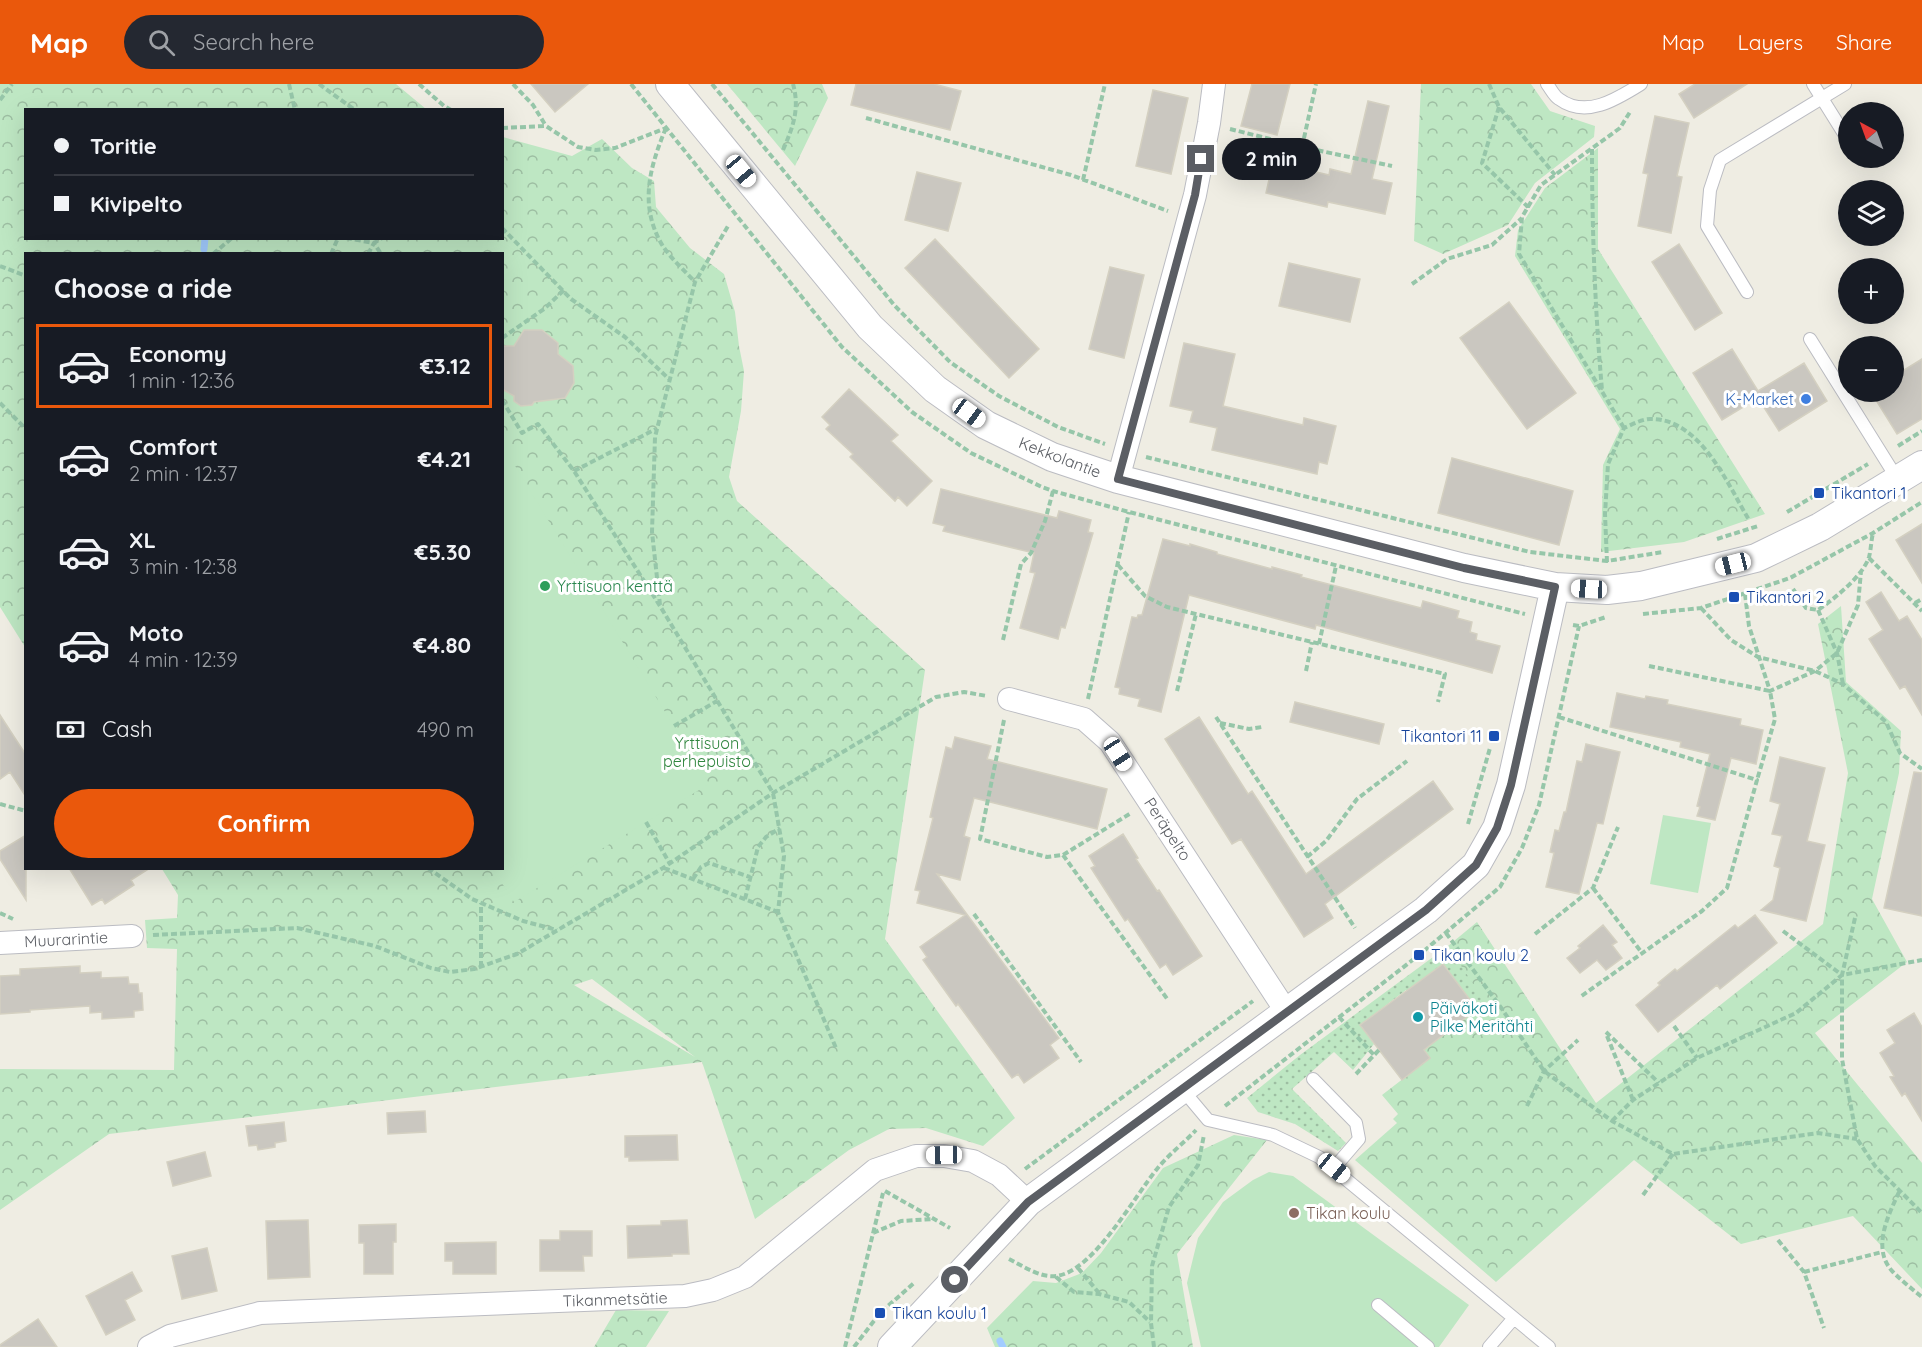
<!DOCTYPE html>
<html lang="en">
<head>
<meta charset="utf-8">
<style>
	body { margin:0; font-family:Quicksand,sans-serif; background:#242831; color:#f1f3f6; height:100vh; display:flex; flex-direction:column; font-size:22px; white-space:nowrap }
	* { box-sizing:border-box; margin:0 }
	p { font-size:20px; color:#9ea1a6 }
	.icon { flex:none; width:33px; height:33px; fill:none; stroke:currentColor; stroke-width:2; stroke-linecap:round; stroke-linejoin:round }
	.map { position:relative; flex:1; overflow:hidden }
	.drawer { position:absolute; left:24px; top:168px; width:480px; height:618px; display:flex; flex-direction:column; background:#171b24; border-radius:0px; box-shadow:0 6px 24px #0002 }
	.drawer>* { flex:none }
	.banner { position:absolute; left:24px; top:24px; width:480px; height:132px; border-radius:0px; box-shadow:0 6px 24px #0002; display:grid; align-content:center; height:132px; padding:0 30px; background:#171b24 }
	.needle { width:39px; rotate:319deg }
	.controls { position:absolute; left:1838px; top:18px; display:grid; gap:12px }
	.controls a { display:grid; place-items:center; width:66px; height:66px; border-radius:50%; background:#171b24; box-shadow:0 6px 24px #0002; font-size:30px }
	.end { position:absolute; width:27px; height:27px; margin:-14px; border:8px solid #5b5e64; background:#fff; box-shadow:0 0 0 3px #fff }
	.from { border-radius:50% }
	.bubble { position:absolute; height:42px; border-radius:21px; background:#171b24; box-shadow:0 6px 24px #0002; font-size:20px; font-weight:800; line-height:42px; text-align:center }
	.car { position:absolute; width:18px; height:36px; margin:-18px -9px; border-radius:8px; box-shadow:0 0 4px 2px #0007; background:linear-gradient(#fff 24%,#345 0 40%,#fff 0 76%,#345 0 86%,#fff 0) }
	.banner b { display:flex; align-items:center; gap:21px; height:57px; font-size:22px }
	.banner b+b { border-top:2px solid #363941 }
	.banner i { width:15px; height:15px; background:#f1f3f6 }
	ul { padding:0; list-style:none }
	li { display:flex; align-items:center; gap:18px; height:84px; margin:0 12px 9px; padding:0 18px; border:3px solid transparent; border-radius:0px }
	li div { flex:1 }
	li b { display:block; font-size:22px }
	li em { font-style:normal; font-weight:800 }
	li.active { border-color:#ea580c }
	li>.icon { width:54px; height:54px; stroke-width:1.5 }
	h2 { padding:0 30px; font-size:27px; line-height:72px }
	.pay { display:flex; align-items:center; gap:15px; height:66px; padding:0 30px; font-size:22px }
	.pay p { margin-inline-start:auto }
	.cta { display:flex; gap:12px; margin-top:auto; padding:12px 30px }
	.cta a { flex:1; height:69px; border-radius:36px; background:#ea580c; color:#fff; font-size:24px; font-weight:800; line-height:69px; text-align:center }
	header { display:flex; align-items:center; gap:36px; box-sizing:border-box; height:84px; padding:0 30px; background:#ea580c; color:#fff }
	header strong { font-size:28px }
	nav { display:flex; gap:33px; margin-inline-start:auto; font-size:21px }
	.search { width:420px; height:54px; background:#242831; display:flex; align-items:center; gap:15px; box-sizing:border-box; padding:0 21px; border-radius:33px; color:#9ea1a6; font-size:22px }
	.map>svg:first-child { display:block }
	.grass { fill:url(#grass-dots) }
	.forest { fill:url(#forest-crowns); fill-rule:evenodd }
	.pitch { fill:#bee7c3 }
	.lines { fill:none; stroke-linecap:round; stroke-linejoin:round }
	.stream { stroke:#a2ccff; stroke-width:7 }
	.building { fill:#cac7c0; stroke:#d4d0c1; stroke-width:1.5 }
	.service-casing { stroke:#bbbcc2; stroke-width:14 }
	.minor-casing { stroke:#bbbcc2; stroke-width:24 }
	.tertiary-casing { stroke:#bbbcc2; stroke-width:30 }
	.path { stroke:#96c6a9; stroke-width:4; stroke-dasharray:6 3; stroke-linecap:butt }
	.service { stroke:#fff; stroke-width:12 }
	.minor { stroke:#fff; stroke-width:22 }
	.tertiary { stroke:#fff; stroke-width:28 }
	.route { stroke:#5b5e64; stroke-width:8 }
	.shop-dot { fill:#3f7fe0; stroke:#fff; stroke-width:2 }
	.transit-dot { fill:#1a4fb4; stroke:#fff; stroke-width:2 }
	.leisure-dot { fill:#2e9e5b; stroke:#fff; stroke-width:2 }
	.culture-dot { fill:#0f9aa8; stroke:#fff; stroke-width:2 }
	.education-dot { fill:#8d6e63; stroke:#fff; stroke-width:2 }
	.labels { text-anchor:middle; stroke-width:6; stroke-linejoin:round; paint-order:stroke }
	.shop-label { font-size:16px; fill:#366cbe; stroke:#fff; text-anchor:end }
	.street-label { font-size:16px; fill:#5b5e64; stroke:#fff }
	.transit-label { font-size:16px; fill:#164399; stroke:#fff; text-anchor:start }
	.leisure-label { font-size:16px; fill:#27864d; stroke:#fff; text-anchor:start }
	.park-label { font-size:16px; fill:#30863f; stroke:#fff }
	.culture-label { font-size:16px; fill:#0d838f; stroke:#fff; text-anchor:start }
	.education-label { font-size:16px; fill:#785e54; stroke:#fff; text-anchor:start }
</style>
</head>
<body>
<header>
<strong>Map</strong>
<div class="search"><svg class="icon" aria-label="search" viewBox="0 0 24 24"><circle cx="10" cy="10" r="6"/><path d="M15 15l6 6"/></svg>Search here</div>
<nav><a>Map</a><a>Layers</a><a>Share</a></nav>
</header>
<div class="map">
<svg width="1922" height="1263" viewBox="0 0 1922 1263">
	<defs>
		<pattern id="grass-dots" width="8" height="8" patternUnits="userSpaceOnUse" patternTransform="scale(1.5)"><rect width="8" height="8" fill="#bee7c3"/><path d="M2 2h.1M6 6h.1" fill="none" stroke="#9dbea2" stroke-width="1.8" stroke-linecap="round"/></pattern>
		<pattern id="forest-crowns" width="20" height="18" patternUnits="userSpaceOnUse" patternTransform="scale(1.5)"><rect width="20" height="18" fill="#bee7c3"/><path d="M2 6a3 3 0 1 1 6 0M12 15a3 3 0 1 1 6 0" fill="none" stroke="#9dbea2"/></pattern>
	</defs>
	<rect width="100%" height="100%" fill="#efede3"/>
	<path class="grass" d="M1448,862L1486,918L1477,925L1443,881L1411,912L1406,906L1360,941L1374,960L1353,986L1334,968L1292,1005L1346,1059L1338,1067L1295,1040L1258,1028L1247,1014L1300,971Z"/>
	<path class="forest" d="M0,0H396L426,25L26,26V154H502L503,53L572,72L602,55L632,84L654,97L656,123L690,164L724,190L735,228L739,262L744,287L741,327L729,393L737,417L925,586L885,855L1015,1034L983,1062L926,1044L889,1045L849,1066L755,1135L702,978L109,1050L0,1126V985L174,986L177,865L147,864L145,836L177,834L178,811L162,785L502,784V170H26L25,563L0,523ZM592,895L695,973L574,901Z
		M727,0H822L828,14L795,82Z
		M1421,0H1531L1550,27L1595,42L1594,53L1535,99L1508,141L1443,170L1414,157Z
		M1598,64V165L1765,430L1684,458L1601,468L1603,381L1620,345L1515,172L1518,146L1545,104Z
		M1841,522L1846,598L1901,647L1899,689L1872,815L1907,878L1815,949L1922,1079V1205L1853,1132L1741,1160L1634,1076L1496,1198L1355,1076L1397,1039L1393,1035L1398,1030L1382,1011L1430,974L1424,966L1485,918L1448,862L1477,838L1596,1019L1823,840L1848,689L1818,540Z
		M1234,1051L1267,1056L1177,1170L1193,1263H995L987,1244L1033,1197L1056,1199L1082,1189L1101,1169L1163,1084Z
		M616,1226L669,1227L646,1263H594Z"/>
	<path class="pitch" d="M503,362L709,700L514,818L493,785L502,784Z
		M1663,731L1711,739L1698,809L1650,800Z
		M1269,1088L1293,1092L1469,1221L1439,1263H1201L1187,1199L1198,1154L1223,1118L1253,1096Z"/>
	<g class="lines">
		<path class="stream" d="M204,165L205,154
			M1000,1257L1003,1263"/>
	</g>
	<path class="building" d="M531,0H588L555,28Z
		M856,0H934L961,7L950,46L851,21Z
		M1252,0H1290L1277,51L1241,42Z
		M1695,0H1747L1694,34L1679,10Z
		M1153,6L1188,14L1171,90L1136,82Z
		M1368,17L1389,22L1372,95L1392,99L1385,130L1328,118L1327,123L1266,109L1273,78L1329,91L1330,85L1351,90Z
		M1655,32L1689,39L1677,92L1682,93L1671,149L1638,142L1648,90L1643,89Z
		M917,88L961,99L948,147L905,136Z
		M935,155L1039,265L1009,294L905,184Z
		M1679,160L1722,229L1695,246L1652,178Z
		M1289,179L1360,195L1350,238L1279,222Z
		M1110,183L1144,191L1124,274L1089,265Z
		M1509,218L1576,309L1527,345L1460,254Z
		M524,246H542L558,259V270L573,282L574,299L565,314L534,318L532,321L521,322L514,317V312L502,305V262H514Z
		M1184,259L1235,270L1223,322L1303,341L1304,334L1336,342L1327,380L1319,378L1317,390L1212,366L1217,344L1190,338L1193,327L1170,322Z
		M1732,265L1758,307L1804,279L1827,317L1779,347L1758,314L1722,336L1693,289Z
		M1922,275V335L1897,350L1871,308H1893V293Z
		M849,305L898,351L891,357L932,397L907,422L898,413L895,417L850,373L853,370L826,345L830,341L822,333Z
		M1452,374L1573,407L1559,461L1438,429Z
		M941,405L1057,434L1059,427L1091,436L1088,448L1093,449L1065,544L1061,543L1058,555L1020,544L1035,489L1030,488L1034,469L943,447L945,442L933,439Z
		M1922,440V499L1896,456Z
		M1163,455L1190,462V460L1217,468V470L1272,485V483L1302,491L1301,493L1421,524L1423,517L1459,527L1457,534L1472,538L1470,548L1477,550L1476,556L1500,562L1492,589L1316,541L1315,545L1189,511L1161,628L1138,622L1140,615L1119,610L1120,604L1115,603L1132,533L1137,534L1138,531H1142Z
		M1881,508L1899,537L1907,532L1922,556V631L1905,602L1900,605L1869,555L1883,546L1866,518Z
		M1617,609L1645,615L1646,612L1668,616L1667,620L1741,635L1740,641L1763,646L1756,680L1731,674L1715,736L1697,732L1700,723L1697,722L1710,670L1680,663L1681,658L1610,643Z
		M1295,618L1384,640L1379,660L1290,638Z
		M0,631L26,671V713L10,688L0,695Z
		M1199,633L1248,710L1252,707L1306,790L1433,697L1453,725L1325,820L1333,834L1304,853L1241,755L1232,760L1165,655Z
		M955,653L991,662L987,675L1107,705L1097,745L974,714L964,752L970,754L960,796L937,790L1059,954L1050,961L1059,974L1024,999L1018,990L1012,994L958,920L956,922L923,876L927,873L920,863L965,831L917,819L920,807L915,806L933,734L930,733L946,663L952,665Z
		M1586,660L1620,668L1603,740L1597,739L1579,810L1546,803L1554,769L1550,768L1555,746L1559,747L1564,728H1566L1577,677L1582,678Z
		M1780,673L1825,684L1807,757L1825,761L1806,837L1761,826L1773,816L1780,784L1774,782L1782,752L1772,750L1780,720L1770,717Z
		M1914,688L1922,689V832L1884,824Z
		M1123,750L1138,774L1136,775L1157,807L1159,806L1202,872L1173,891L1166,880L1160,884L1128,835L1125,837L1091,784L1095,782L1089,772Z
		M26,751V816L0,775V767Z
		M69,784H150L131,796L134,801L105,820L102,815L92,821Z
		M1755,831L1777,859L1720,905L1717,901L1658,948L1636,921L1660,901L1658,899L1675,885L1677,887L1735,841L1738,844Z
		M1603,841L1617,858L1612,861L1622,874L1606,886L1597,876L1580,889L1567,874L1580,864L1578,862Z
		M1443,880L1477,925L1424,966L1430,974L1402,996L1360,941Z
		M80,882V889L101,888V894L128,893L129,900H138L139,909H142L143,926L134,927V933L102,935V928L90,929V922L30,926V928L0,930V892L20,891V885Z
		M1914,929L1922,943V1037L1905,1009L1902,1012L1890,993L1894,992L1880,969L1895,959L1887,946Z
		M425,1027L426,1048L388,1050L387,1029Z
		M284,1038L286,1057L275,1059V1063L258,1066L257,1061L249,1062L246,1042Z
		M677,1051L678,1076L629,1077V1073H625V1052Z
		M205,1068L211,1092L173,1102L167,1078Z
		M308,1136L310,1193L268,1195L266,1137Z
		M687,1136L689,1170H672V1172L628,1174L627,1142L661,1141V1137Z
		M396,1140V1158H393V1190H364V1159H359V1141Z
		M560,1147H592V1172H583L584,1187H540V1156H560Z
		M496,1158V1190H453V1177H445V1159Z
		M207,1164L217,1207L182,1215L172,1172Z
		M132,1188L142,1207L125,1216L135,1236L106,1251L86,1212Z
		M38,1235L57,1263H0V1261Z"/>
	<g class="lines">
		<g class="service-casing">
			<path id="service" d="M1547,0C1551,5 1554,12 1559,15C1586,35 1617,15 1641,0
				M1813,0L1848,56
				M1747,208L1707,142L1710,106L1720,76L1845,0
				M1810,255L1898,396
				M1313,995L1356,1039L1359,1055L1334,1084
				M1182,1005L1208,1036L1273,1051L1319,1073L1549,1263
				M1378,1221L1428,1263
				M1489,1263L1514,1234"/>
		</g>
		<g class="minor-casing">
			<path id="minor" d="M1118,395L1195,111L1209,39L1214,0
				M1009,615L1084,635L1110,658L1286,927
				M0,859L132,852
				M149,1263L170,1252L260,1229L685,1212L713,1206L745,1193L875,1086L916,1072H944L973,1077L999,1091L1028,1118"/>
		</g>
		<g class="tertiary-casing">
			<path id="tertiary" d="M670,0L870,243L935,305L986,341L1052,373L1118,395L1464,484L1555,503L1607,506L1641,502L1756,474L1820,443L1922,381
				M892,1263L1028,1118L1426,826L1476,781L1497,744L1511,701L1555,503"/>
		</g>
		<path class="path" d="M289,0L295,26
			M319,0L355,26
			M419,0L444,22L451,26
			M513,0L533,21L546,42
			M631,0L842,263L912,328L971,369L1042,403L1053,407L1129,428L1525,530
			M712,0L895,222L950,278L999,312L1058,343L1105,360
			M1489,0L1499,23L1555,91
			M0,16L12,0
			M1499,23L1482,79L1528,123
			M866,34L1071,91L1168,127
			M502,44L546,42L578,63L596,66L615,64L666,44
			M666,44C650,82 639,120 661,159C669,173 684,186 695,198
			M1230,45L1302,63L1392,82
			M1302,63L1316,0
			M1592,65C1592,146 1595,226 1602,306
			M783,66C793,43 800,25 793,0
			M1083,96L1105,0
			M502,144L571,215L625,253L669,295
			M346,154L374,159L382,154
			M213,170L232,154
			M331,170L338,154
			M368,170L374,159L381,170
			M0,182L26,192
			M1412,200L1447,175L1492,161L1522,134
			M502,254L544,225L564,206
			M502,316L522,349L538,340L574,387L660,522L773,709L784,772L778,828L836,964
			M0,319L26,345
			M1624,344L1519,170L1522,133L1541,101L1620,44L1630,28
			M1898,362L1922,347
			M1146,373L1530,468L1607,477L1663,468
			M574,387L656,345
			M1787,428L1868,380
			M1717,455L1758,442
			M1869,474L1922,527
			M1607,478L1605,430L1608,380L1624,344C1631,341 1642,335 1650,335C1700,334 1727,399 1749,436
			M1118,481L1145,512L1167,523L1445,590L1438,618
			M1793,505L1806,524L1818,526C1834,515 1863,492 1869,473C1871,466 1871,457 1873,449
			M1745,510L1749,542L1770,607L1815,587L1837,569L1858,521L1861,487
			M1915,519L1922,515
			M660,521L652,448L655,353L695,198L728,142
			M1701,524L1731,556L1758,573L1815,587L1843,600L1886,638L1900,669L1922,685
			M1818,526L1837,569L1843,600
			M1643,530L1701,524L1790,494L1873,449L1922,418
			M1573,541L1579,542L1606,533
			M1003,556L1021,480L1031,469L1045,437L1053,407
			M1319,560L1336,482
			M1649,582L1770,607L1775,635L1757,696
			M1306,587L1312,558
			M1177,607L1196,530
			M1088,615L1129,428
			M1216,633L1355,844
			M1559,633L1757,696L1727,804L1702,827L1580,913
			M1004,636L980,755L1047,773L1063,771L1131,729
			M1220,639L1249,645L1262,643
			M674,642L717,617
			M0,720L26,727
			M646,738L670,780
			M1468,740L1490,664
			M1063,771L1168,916
			M1307,773L1326,757L1357,715L1407,677
			M428,784L472,815L523,837L557,846
			M664,784L778,828
			M693,795L701,783L709,779L750,793
			M1593,804L1642,869
			M745,815L758,763L766,753L780,744
			M0,829L13,835
			M974,830L1081,978
			M1855,834L1842,891V975L1857,1055L1875,1082L1922,1129
			M1783,847L1842,891
			M1446,849L1502,925L1544,987L1612,1037L1673,1070L1818,1049L1857,1055
			M1535,850L1593,804L1618,743
			M153,851L297,844L375,862L431,884L450,888L474,885L517,870L663,784L773,709L936,613L964,608L987,612
			M481,883V819
			M1339,933L1374,971
			M1674,942L1697,974
			M1606,948L1659,999
			M1607,952L1633,1016
			M1356,990L1379,966
			M1225,1022L1419,871L1500,803L1522,764L1539,721L1579,542
			M1527,1022L1544,987L1578,956
			M1612,1037L1633,1016L1697,974L1796,929L1842,891L1922,876
			M1025,1085L1253,917
			M885,1107L950,1144
			M1899,1108C1888,1132 1871,1165 1893,1188C1902,1197 1912,1205 1922,1213
			M1643,1111L1673,1070
			M873,1149L901,1137L934,1135
			M1778,1156L1804,1188L1824,1244
			M1009,1175C1023,1182 1040,1194 1056,1192C1093,1188 1134,1113 1157,1085C1168,1071 1184,1059 1196,1046
			M1078,1184L1099,1209
			M1804,1188L1882,1168
			M1056,1193L1074,1208L1099,1210L1129,1218L1150,1238
			M845,1263L883,1109
			M854,1263L880,1229L914,1199
			M1154,1263L1151,1239L1152,1182L1169,1123L1198,1081L1204,1051"/>
		<use href="#service" class="service"/>
		<use href="#minor" class="minor"/>
		<use href="#tertiary" class="tertiary"/>
	</g>
	<g class="lines">
		<path class="route" d="M955,1196L1028,1118L1426,826L1476,781L1497,744L1511,701L1555,503L1464,484L1118,395L1195,111L1201,75"/>
	</g>
	<circle class="shop-dot" cx="1806" cy="315" r="6"/>
	<g class="transit-dot">
		<rect x="1813" y="403" width="12" height="12" rx="3"/>
		<rect x="1728" y="507" width="12" height="12" rx="3"/>
		<rect x="1488" y="646" width="12" height="12" rx="3"/>
		<rect x="1413" y="865" width="12" height="12" rx="3"/>
		<rect x="874" y="1223" width="12" height="12" rx="3"/>
	</g>
	<circle class="leisure-dot" cx="545" cy="502" r="6"/>
	<circle class="culture-dot" cx="1418" cy="933" r="6"/>
	<circle class="education-dot" cx="1294" cy="1129" r="6"/>
	<g class="labels">
		<g class="shop-label">
			<text x="1794" y="321">K-Market</text>
		</g>
		<g class="street-label">
			<text transform="translate(1060 373) rotate(21)" y="6">Kekkolantie</text>
			<text transform="translate(1168 745) rotate(57)" y="6">Peräpelto</text>
			<text transform="translate(66 855) rotate(-3)" y="6">Muurarintie</text>
			<text transform="translate(615 1215) rotate(-2)" y="6">Tikanmetsätie</text>
		</g>
		<g class="transit-label">
			<text x="1831" y="415">Tikantori 1</text>
			<text x="1746" y="519">Tikantori 2</text>
			<text x="1482" y="658" text-anchor="end">Tikantori 11</text>
			<text x="1431" y="877">Tikan koulu 2</text>
			<text x="892" y="1235">Tikan koulu 1</text>
		</g>
		<g class="leisure-label">
			<text x="557" y="508">Yrttisuon kenttä</text>
		</g>
		<g class="park-label">
			<text x="707" y="665">Yrttisuon<tspan x="707" dy="18">perhepuisto</tspan></text>
		</g>
		<g class="culture-label">
			<text x="1430" y="930">Päiväkoti<tspan x="1430" dy="18">Pilke Meritähti</tspan></text>
		</g>
		<g class="education-label">
			<text x="1306" y="1135">Tikan koulu</text>
		</g>
	</g>
</svg>
<div class="controls">
<a><svg class="needle" viewBox="-14 -14 28 28"><path d="M0-13l5 13h-10z" fill="#e53935"/><path d="M0 13l5-13h-10z" fill="#9ea1a6"/></svg></a>
<a><svg class="icon" aria-label="layers" viewBox="0 0 24 24"><path d="M12 4l9 5-9 5-9-5zM3 14l9 5 9-5"/></svg></a>
<a>+</a>
<a>−</a>
</div>
<i class="end from" style="left:955px;top:1196px"></i>
<i class="end" style="left:1201px;top:75px"></i>
<div class="bubble" style="left:1222px;top:54px;width:99px">2 min</div>
<i class="car" style="left:741px;top:87px;rotate:140deg"></i>
<i class="car" style="left:969px;top:329px;rotate:126deg"></i>
<i class="car" style="left:1733px;top:480px;rotate:256deg"></i>
<i class="car" style="left:1589px;top:505px;rotate:273deg"></i>
<i class="car" style="left:1118px;top:670px;rotate:147deg"></i>
<i class="car" style="left:944px;top:1071px;rotate:269deg"></i>
<i class="car" style="left:1334px;top:1084px;rotate:129deg"></i>
<div class="banner">
<b><i class="from"></i>Toritie</b>
<b><i></i>Kivipelto</b>
</div>
<section class="drawer">
<h2>Choose a ride</h2>
<ul>
<li class="active"><svg class="icon" aria-label="car" viewBox="0 0 24 24"><path d="M5 17H2v-5l4-1 3-4h7l3 4 3 1v5h-3M9 17h6M6 11h13"/><circle cx="7" cy="17" r="2"/><circle cx="17" cy="17" r="2"/></svg><div><b>Economy</b><p>1 min · 12:36</p></div><em>€3.12</em></li>
<li><svg class="icon" aria-label="car" viewBox="0 0 24 24"><path d="M5 17H2v-5l4-1 3-4h7l3 4 3 1v5h-3M9 17h6M6 11h13"/><circle cx="7" cy="17" r="2"/><circle cx="17" cy="17" r="2"/></svg><div><b>Comfort</b><p>2 min · 12:37</p></div><em>€4.21</em></li>
<li><svg class="icon" aria-label="car" viewBox="0 0 24 24"><path d="M5 17H2v-5l4-1 3-4h7l3 4 3 1v5h-3M9 17h6M6 11h13"/><circle cx="7" cy="17" r="2"/><circle cx="17" cy="17" r="2"/></svg><div><b>XL</b><p>3 min · 12:38</p></div><em>€5.30</em></li>
<li><svg class="icon" aria-label="car" viewBox="0 0 24 24"><path d="M5 17H2v-5l4-1 3-4h7l3 4 3 1v5h-3M9 17h6M6 11h13"/><circle cx="7" cy="17" r="2"/><circle cx="17" cy="17" r="2"/></svg><div><b>Moto</b><p>4 min · 12:39</p></div><em>€4.80</em></li>
</ul>
<div class="pay"><svg class="icon" aria-label="cash" viewBox="0 0 24 24"><path d="M3 7h18v10H3z"/><circle cx="12" cy="12" r="2"/></svg>Cash<p>490 m</p></div>
<div class="cta"><a>Confirm</a></div>
</section>
</div>
</body>
</html>
